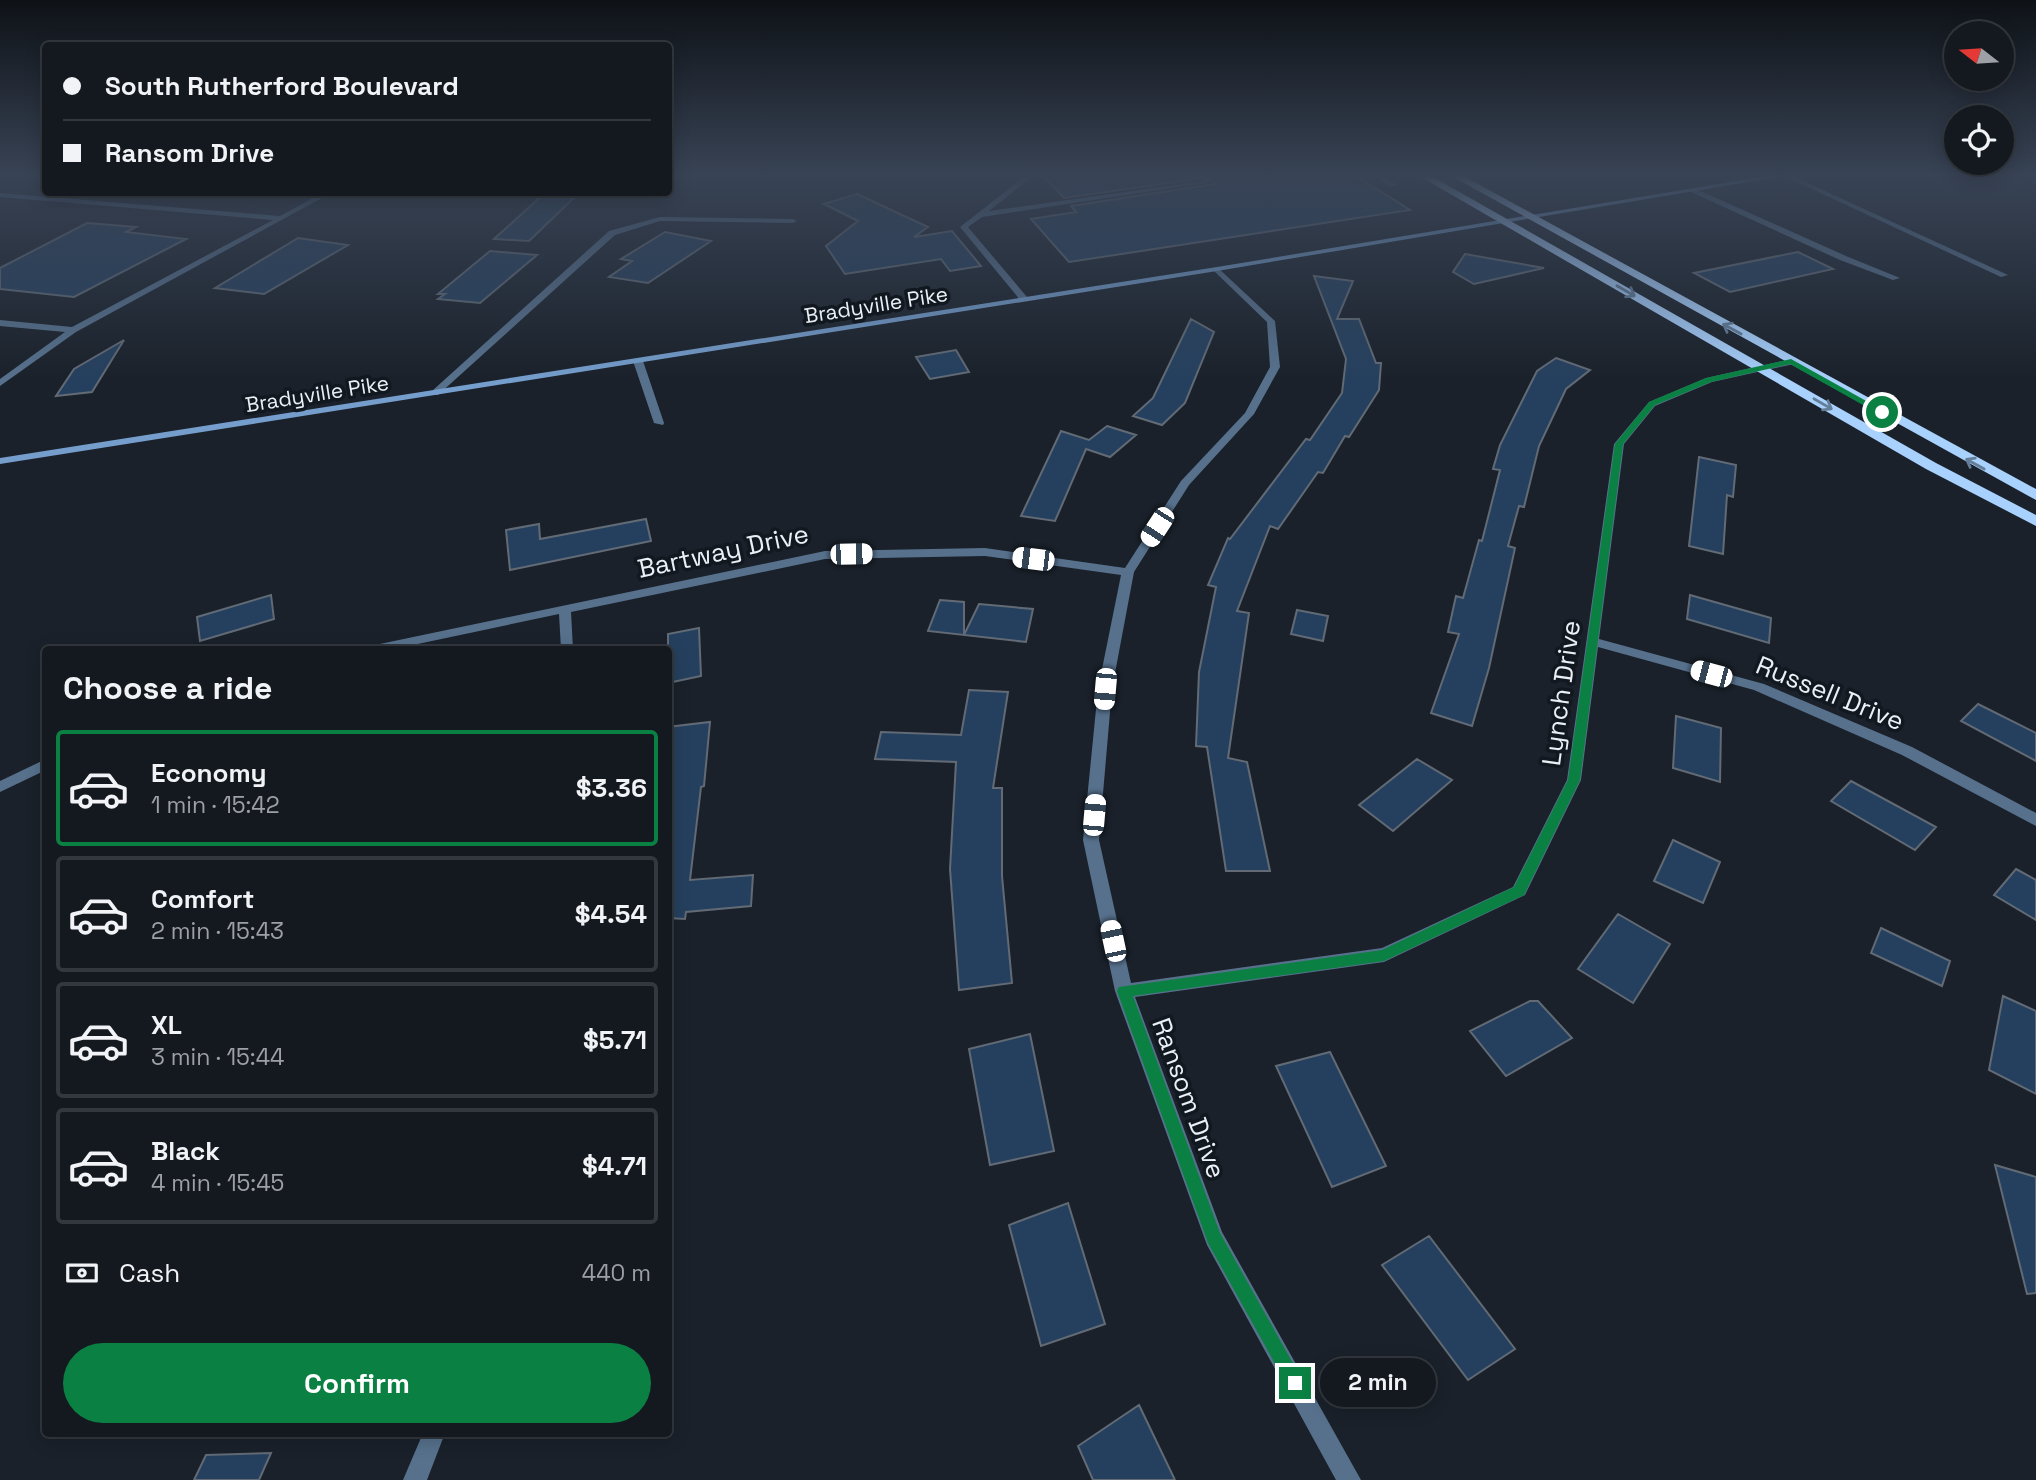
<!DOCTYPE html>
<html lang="en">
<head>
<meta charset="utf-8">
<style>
	body { margin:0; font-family:"Space Grotesk",sans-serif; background:#1d2229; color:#f1f3f6; height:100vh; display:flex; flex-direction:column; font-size:26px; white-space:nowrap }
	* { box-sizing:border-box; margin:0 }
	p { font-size:23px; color:#9da0a5 }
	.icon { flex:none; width:38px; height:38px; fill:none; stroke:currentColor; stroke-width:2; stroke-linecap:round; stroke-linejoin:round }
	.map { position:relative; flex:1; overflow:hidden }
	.details { position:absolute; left:42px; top:646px; width:630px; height:791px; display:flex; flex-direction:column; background:#141920; border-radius:7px; box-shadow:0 4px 18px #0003,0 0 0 2px #33383e }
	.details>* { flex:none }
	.top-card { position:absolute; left:42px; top:42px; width:630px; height:154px; border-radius:7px; box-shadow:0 4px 18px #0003,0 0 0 2px #33383e; display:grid; align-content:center; height:154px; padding:0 21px; background:#141920 }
	.needle { width:46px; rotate:287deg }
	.controls { position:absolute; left:1944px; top:21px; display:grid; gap:14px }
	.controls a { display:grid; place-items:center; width:70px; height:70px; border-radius:50%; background:#141920; box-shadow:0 4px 18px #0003,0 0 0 2px #33383e; font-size:35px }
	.end { position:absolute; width:32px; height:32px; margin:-16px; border:9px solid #0b8043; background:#fff; box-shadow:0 0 0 4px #fff }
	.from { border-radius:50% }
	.bubble { position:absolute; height:49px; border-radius:24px; background:#141920; box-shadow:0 4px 18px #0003,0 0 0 2px #33383e; font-size:23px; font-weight:700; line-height:49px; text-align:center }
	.car { position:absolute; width:21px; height:42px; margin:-21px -10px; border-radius:9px; box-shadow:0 0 5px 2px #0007; background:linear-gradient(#fff 24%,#345 0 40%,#fff 0 76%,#345 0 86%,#fff 0) }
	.top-card b { display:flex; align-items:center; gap:24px; height:66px; font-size:26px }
	.top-card b+b { border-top:2px solid #33383e }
	.top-card i { width:18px; height:18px; background:#f1f3f6 }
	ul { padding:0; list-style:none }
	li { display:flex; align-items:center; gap:21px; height:116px; margin:0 14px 10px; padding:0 7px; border:4px solid #33383e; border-radius:7px }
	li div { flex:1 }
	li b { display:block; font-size:26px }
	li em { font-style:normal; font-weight:700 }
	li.active { border-color:#0b8043 }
	li>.icon { width:63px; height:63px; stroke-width:1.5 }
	h2 { padding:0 21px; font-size:32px; line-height:84px }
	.pay { display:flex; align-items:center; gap:18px; height:77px; padding:0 21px; font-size:26px }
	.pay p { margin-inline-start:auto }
	.cta { display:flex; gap:14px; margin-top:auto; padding:14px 21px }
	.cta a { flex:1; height:80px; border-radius:42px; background:#0b8043; color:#fff; font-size:28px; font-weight:700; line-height:80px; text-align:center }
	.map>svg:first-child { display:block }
	.building { fill:#25405e; stroke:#616a75; stroke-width:2 }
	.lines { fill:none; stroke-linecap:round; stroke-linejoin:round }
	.service { fill:#57718d; fill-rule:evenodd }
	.minor { fill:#57718d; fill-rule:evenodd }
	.secondary { fill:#759ecd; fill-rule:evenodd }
	.trunk { fill:#a8d1fe; fill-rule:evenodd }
	.oneway { stroke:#647e9a }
	.route { fill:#0b8043 }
	.labels { text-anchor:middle; stroke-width:7; stroke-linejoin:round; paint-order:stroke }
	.far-street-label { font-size:21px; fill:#eaf0f6; stroke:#111820 }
	.street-label { font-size:26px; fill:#eaf0f6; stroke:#111820 }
</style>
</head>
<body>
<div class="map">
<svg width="2036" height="1480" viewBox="0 0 2036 1480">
	<rect width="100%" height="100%" fill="#1a212a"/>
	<path class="building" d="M1041,173H1191L1197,179L1064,198Z
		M1206,173H1351L1410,210L1069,262L1031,219L1076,212L1071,206L1215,184Z
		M546,192H580L529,241L494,239Z
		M857,194L928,227L914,237L952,231L981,266L950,271L941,259L845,274L826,246L858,221L824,204Z
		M87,223L136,227L126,232L186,239L74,297L0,289V268Z
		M665,232L711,241L648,283L609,277L632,261L621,259Z
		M298,238L348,245L264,294L215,288Z
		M490,251L537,255L480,303L438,299L445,294H438Z
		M1798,252L1833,269L1730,292L1694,273Z
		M1465,254L1544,268L1474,284L1453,272Z
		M1314,276L1353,281L1337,319H1359L1376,363H1381L1379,390L1349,437L1345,436L1323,473L1318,472L1278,529L1270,526L1237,611L1249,613L1228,758L1247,762L1270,871H1226L1207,747L1196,746L1199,672L1216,587L1208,585L1228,538L1230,539L1306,439L1310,440L1342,393L1346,359Z
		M1191,319L1214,332L1185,403L1162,425L1133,416L1153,398Z
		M124,340L92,392L56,396L74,369Z
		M956,350L969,372L930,379L916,357Z
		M1556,358L1590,370L1566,389L1539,446L1524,507L1519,506L1508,546L1515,548L1489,668L1472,726L1431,713L1459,634L1448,632L1456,596L1463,598L1479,540L1482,541L1500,470L1493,469L1500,445L1537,371Z
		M1107,426L1136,435L1110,457L1086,449L1055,521L1021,516L1061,431L1089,440Z
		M1699,457L1736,465L1733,497L1727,495L1723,554L1689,546Z
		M646,519L651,541L510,570L506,530L539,524L540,539Z
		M271,595L274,619L200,641L197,617Z
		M1690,595L1771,618L1769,643L1687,619Z
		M940,600L964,602V635L928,631Z
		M979,604L1033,609L1026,642L964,635Z
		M1297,610L1328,616L1323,641L1291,634Z
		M699,628L701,676L668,683V634Z
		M969,690L1008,692L993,788H1002V876L1012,983L959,990L950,869L956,762L875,759L881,732L961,735Z
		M1978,704L2036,733V761L1961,721Z
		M1676,716L1721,728L1720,782L1673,768Z
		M710,722L704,786L701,787L690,880L753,875L751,906L686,912L685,919L668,918V727Z
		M1417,759L1452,780L1393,831L1359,805Z
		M1851,781L1936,827L1915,850L1831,801Z
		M1673,840L1720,862L1703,903L1654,881Z
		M2016,869L2036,880V920L1994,895Z
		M1618,914L1670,944L1633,1003L1578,969Z
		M1881,928L1950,961L1942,986L1871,953Z
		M2003,996L2036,1011V1094L1989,1070Z
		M1530,1001H1538L1572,1038L1506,1076L1470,1031Z
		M1030,1034L1054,1151L990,1165L969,1049Z
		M1330,1052L1386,1166L1332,1187L1276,1066Z
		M1995,1165L2036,1177V1293L2027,1294Z
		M1068,1203L1105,1324L1041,1346L1009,1225Z
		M1429,1236L1515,1349L1468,1380L1382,1265Z
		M1139,1405L1175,1480H1093L1078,1446Z
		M271,1453L259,1480H194L206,1455Z"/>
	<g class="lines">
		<path class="service" d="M1029,173H1037L989,211L1203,181L1194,173H1202L1213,182L982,217L968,227L1027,297V301H1021L960,227Z
			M1370,173H1378L1397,185L1390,187Z
			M1785,173L1788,174L2008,275L2001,277L1784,176Z
			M1694,188L1846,256L1900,278L1893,280L1840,260L1691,192Z
			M638,358L643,361L664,423L663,425L654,423L633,361Z"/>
		<path class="minor" d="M324,192H333L76,332L0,386V379L65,332L0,326V320L72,327L273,220L0,197V193L280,216Z
			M660,217L793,219L797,221L793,223L660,221L615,235L438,395H432V391L609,231Z
			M1217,267L1275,321L1280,367L1254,414L1189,485L1134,572L1112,689L1099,840L1131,983L1382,948L1513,887L1567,780L1614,444L1649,402L1706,378L1791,359L1796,362L1794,364L1712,382L1655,406L1624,444L1599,639L1764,684L1912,747L2036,813V826L1902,755L1754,690L1598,647L1581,780L1525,895L1384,962L1135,997L1222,1232L1361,1480H1336L1207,1245L1115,991L1083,840L1098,689L1121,575L985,556L825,559L571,612L573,649H561L559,614L394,649H369L375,645L825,551L985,548L1125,568L1181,481L1245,413L1270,367L1267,322L1214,271L1213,269Z
			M46,759V770L0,792V781Z
			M423,1433H445L427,1480H403Z"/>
		<path class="secondary" d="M1785,173H1802L1217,271L0,464V458L1217,267Z"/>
		<path class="trunk" d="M1414,173H1426L1936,463L2036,515V526L1926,469Z
			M1446,173H1458L2036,489V500Z"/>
	</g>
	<defs><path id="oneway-shaft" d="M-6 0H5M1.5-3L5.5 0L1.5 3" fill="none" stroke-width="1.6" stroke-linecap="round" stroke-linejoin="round" transform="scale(1.75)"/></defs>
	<g class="oneway">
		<use href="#oneway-shaft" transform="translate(1626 291) rotate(30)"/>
		<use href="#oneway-shaft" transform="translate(1732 329) rotate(-151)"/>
		<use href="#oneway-shaft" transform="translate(1823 404) rotate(30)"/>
		<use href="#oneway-shaft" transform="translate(1975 464) rotate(-151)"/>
	</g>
	<linearGradient id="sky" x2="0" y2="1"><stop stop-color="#0e1217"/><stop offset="0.46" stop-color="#384355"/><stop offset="1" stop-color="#384355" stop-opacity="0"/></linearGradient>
	<rect width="2036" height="380" fill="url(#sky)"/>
	<path class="route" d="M1791,359L1886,412L1879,414L1790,364L1711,382L1655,405L1623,444L1580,780L1524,895L1384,961L1133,996L1220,1233L1304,1383L1301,1389L1295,1392L1289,1389L1208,1243L1117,991L1119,987L1382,950L1514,887L1568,780L1615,444L1649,402L1706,378Z"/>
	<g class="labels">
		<g class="far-street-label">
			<text transform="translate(876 305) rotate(-9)" y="7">Bradyville Pike</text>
			<text transform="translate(317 394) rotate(-9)" y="7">Bradyville Pike</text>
		</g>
		<g class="street-label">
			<text transform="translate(723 551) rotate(-12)" y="9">Bartway Drive</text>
			<text transform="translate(1561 693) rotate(-82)" y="9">Lynch Drive</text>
			<text transform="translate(1830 693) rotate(22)" y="9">Russell Drive</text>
			<text transform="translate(1189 1098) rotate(70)" y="9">Ransom Drive</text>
		</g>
	</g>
</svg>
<div class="controls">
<a><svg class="needle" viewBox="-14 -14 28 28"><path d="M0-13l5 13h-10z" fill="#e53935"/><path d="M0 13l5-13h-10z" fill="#9da0a5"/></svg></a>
<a><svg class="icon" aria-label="locate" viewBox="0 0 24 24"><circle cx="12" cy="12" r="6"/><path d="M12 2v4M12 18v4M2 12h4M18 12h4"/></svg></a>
</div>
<i class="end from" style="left:1882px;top:412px"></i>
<i class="end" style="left:1295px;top:1383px"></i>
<div class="bubble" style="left:1320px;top:1358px;width:116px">2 min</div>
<i class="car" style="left:1157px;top:527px;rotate:213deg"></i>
<i class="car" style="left:851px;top:554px;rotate:89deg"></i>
<i class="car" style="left:1033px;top:559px;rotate:277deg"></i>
<i class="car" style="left:1711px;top:674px;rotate:285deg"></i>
<i class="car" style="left:1105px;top:689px;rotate:185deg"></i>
<i class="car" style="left:1094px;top:815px;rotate:5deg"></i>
<i class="car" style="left:1113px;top:941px;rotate:348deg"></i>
<div class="top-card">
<b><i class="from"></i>South Rutherford Boulevard</b>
<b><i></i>Ransom Drive</b>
</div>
<section class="details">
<h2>Choose a ride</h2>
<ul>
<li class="active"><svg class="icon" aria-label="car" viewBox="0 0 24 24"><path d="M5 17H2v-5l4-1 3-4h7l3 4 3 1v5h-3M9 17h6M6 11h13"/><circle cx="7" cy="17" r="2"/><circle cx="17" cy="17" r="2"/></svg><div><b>Economy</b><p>1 min · 15:42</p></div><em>$3.36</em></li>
<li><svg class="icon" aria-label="car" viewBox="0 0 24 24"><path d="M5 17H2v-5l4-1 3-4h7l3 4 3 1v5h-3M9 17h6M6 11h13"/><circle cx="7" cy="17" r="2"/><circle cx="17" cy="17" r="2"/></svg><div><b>Comfort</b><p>2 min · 15:43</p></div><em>$4.54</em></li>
<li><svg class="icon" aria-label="car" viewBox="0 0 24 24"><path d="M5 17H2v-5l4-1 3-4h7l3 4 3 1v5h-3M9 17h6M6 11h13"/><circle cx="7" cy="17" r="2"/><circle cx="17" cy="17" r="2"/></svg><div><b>XL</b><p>3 min · 15:44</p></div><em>$5.71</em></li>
<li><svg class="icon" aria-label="car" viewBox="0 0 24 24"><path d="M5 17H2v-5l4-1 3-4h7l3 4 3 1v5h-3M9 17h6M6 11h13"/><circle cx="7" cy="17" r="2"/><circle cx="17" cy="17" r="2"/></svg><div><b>Black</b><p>4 min · 15:45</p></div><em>$4.71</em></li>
</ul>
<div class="pay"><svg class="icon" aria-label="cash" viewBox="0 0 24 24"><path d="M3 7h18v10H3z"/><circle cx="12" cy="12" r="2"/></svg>Cash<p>440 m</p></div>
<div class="cta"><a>Confirm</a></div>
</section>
</div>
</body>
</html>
